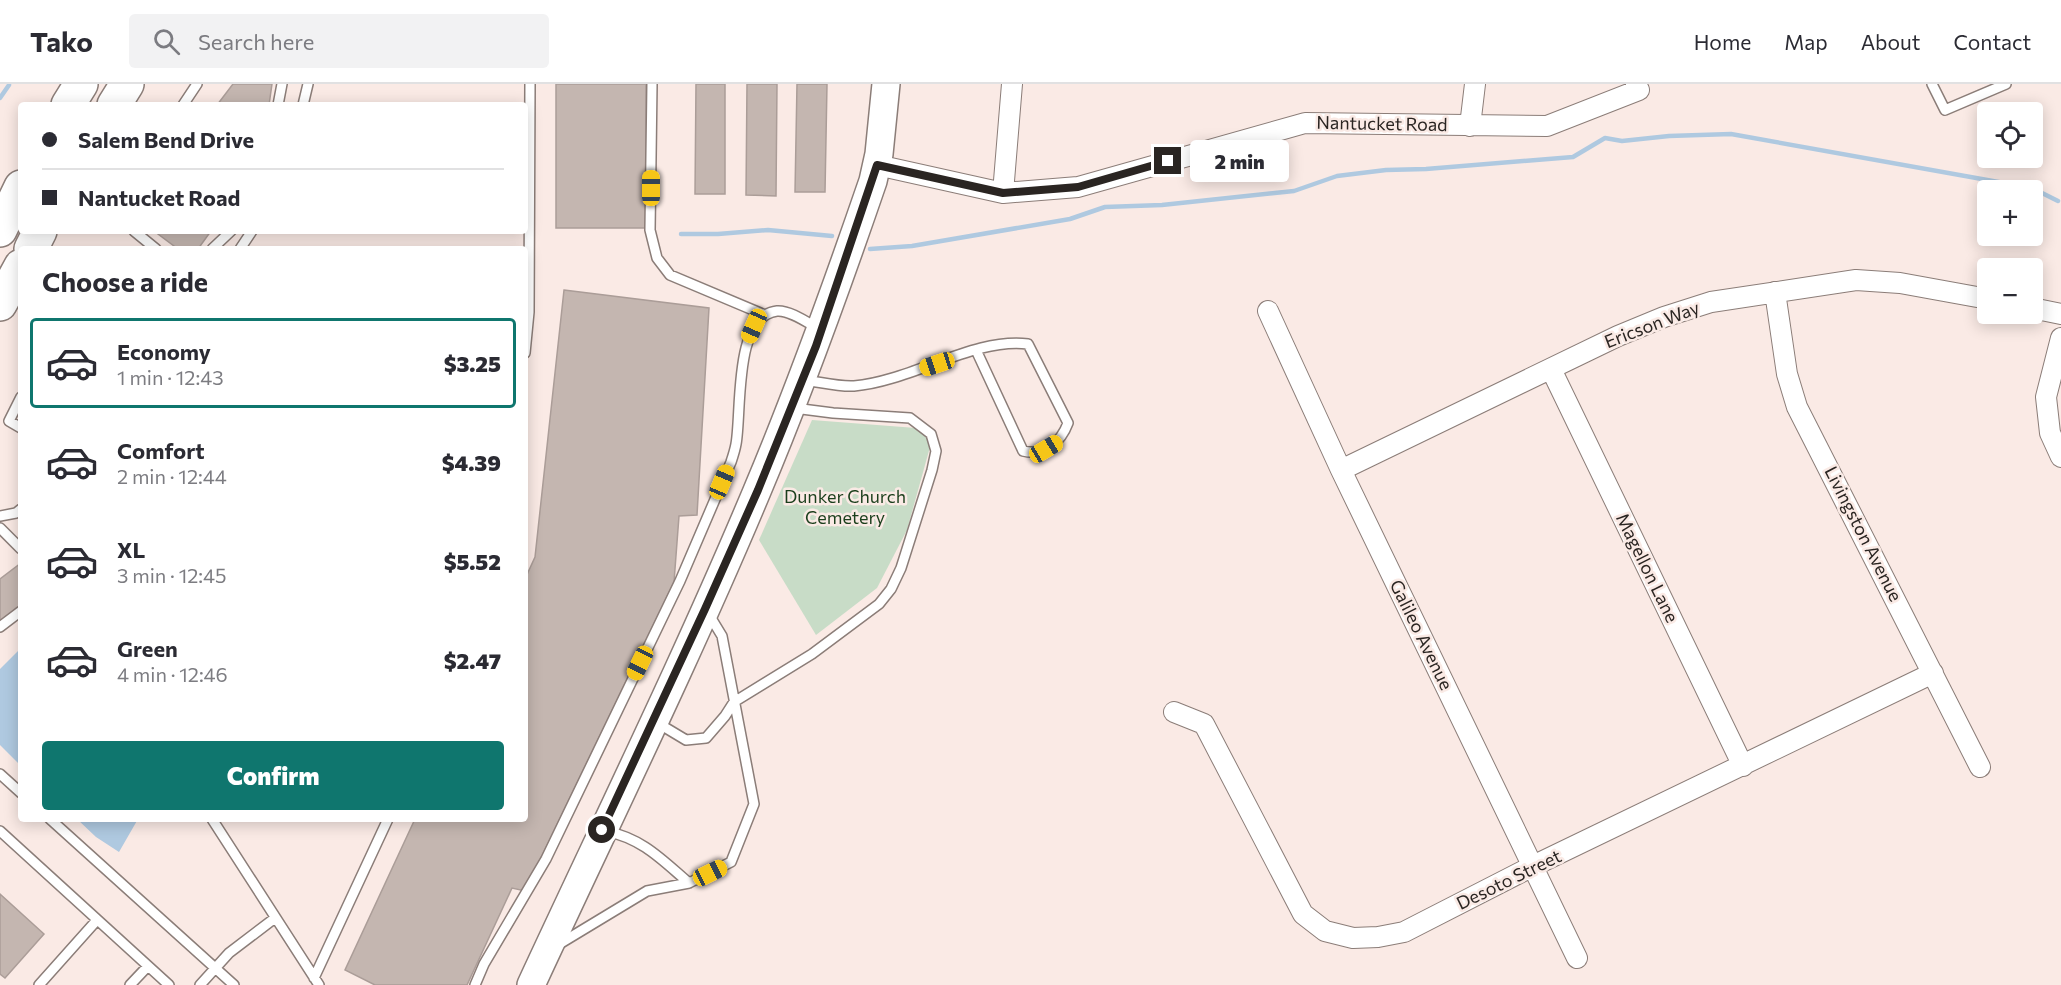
<!DOCTYPE html>
<html lang="en">
<head>
<meta charset="utf-8">
<style>
	body { margin:0; font-family:Commissioner,sans-serif; background:#f2f2f3; color:#2b2b33; height:100vh; display:flex; flex-direction:column; font-size:22px; white-space:nowrap }
	* { box-sizing:border-box; margin:0 }
	p { font-size:20px; color:#7c7c81 }
	.icon { flex:none; width:33px; height:33px; fill:none; stroke:currentColor; stroke-width:2; stroke-linecap:round; stroke-linejoin:round }
	.map { position:relative; flex:1; overflow:hidden }
	.drawer { position:absolute; left:18px; top:162px; width:510px; height:576px; display:flex; flex-direction:column; background:#fff; border-radius:6px; box-shadow:0 3px 15px #0003 }
	.drawer>* { flex:none }
	.hud { position:absolute; left:18px; top:18px; width:510px; height:132px; border-radius:6px; box-shadow:0 3px 15px #0003; display:grid; align-content:center; height:132px; padding:0 24px; background:#fff }
	.controls { position:absolute; left:1977px; top:18px; display:grid; gap:12px }
	.controls a { display:grid; place-items:center; width:66px; height:66px; border-radius:6px; background:#fff; box-shadow:0 3px 15px #0003; font-size:30px }
	.end { position:absolute; width:27px; height:27px; margin:-14px; border:8px solid #2a2522; background:#fff; box-shadow:0 0 0 3px #fff }
	.from { border-radius:50% }
	.bubble { position:absolute; height:42px; border-radius:6px; background:#fff; box-shadow:0 3px 15px #0003; font-size:20px; font-weight:800; line-height:42px; text-align:center }
	.car { position:absolute; width:18px; height:36px; margin:-18px -9px; border-radius:8px; box-shadow:0 0 4px 2px #0007; background:linear-gradient(#f5c518 24%,#345 0 40%,#f5c518 0 76%,#345 0 86%,#f5c518 0) }
	.hud b { display:flex; align-items:center; gap:21px; height:57px; font-size:22px }
	.hud b+b { border-top:2px solid #e1e1e2 }
	.hud i { width:15px; height:15px; background:#2b2b33 }
	ul { padding:0; list-style:none }
	li { display:flex; align-items:center; gap:18px; height:90px; margin:0 12px 9px; padding:0 12px; border:3px solid transparent; border-radius:6px }
	li div { flex:1 }
	li b { display:block; font-size:22px }
	li em { font-style:normal; font-weight:800 }
	li.on { border-color:#0f766e }
	li>.icon { width:54px; height:54px; stroke-width:1.5 }
	h2 { padding:0 24px; font-size:27px; line-height:72px }
	.cta { display:flex; gap:12px; margin-top:auto; padding:12px 24px }
	.cta a { flex:1; height:69px; border-radius:6px; background:#0f766e; color:#fff; font-size:24px; font-weight:800; line-height:69px; text-align:center }
	header { display:flex; align-items:center; gap:36px; box-sizing:border-box; height:84px; padding:0 30px; background:#fff; border-bottom:2px solid #e1e1e2 }
	header strong { font-size:28px }
	nav { display:flex; gap:33px; margin-inline-start:auto; font-size:21px }
	.search { width:420px; height:54px; background:#f2f2f3; display:flex; align-items:center; gap:15px; box-sizing:border-box; padding:0 21px; border-radius:6px; color:#7c7c81; font-size:22px }
	.map>svg:first-child { display:block }
	.green { fill:#c8dcc7 }
	.water { fill:#afc9e0 }
	.lines { fill:none; stroke-linecap:round; stroke-linejoin:round }
	.stream { stroke:#afc9e0; stroke-width:4.5 }
	.building { fill:#c4b6b0; stroke:#ab9d98; stroke-width:1.5 }
	.lane-casing { stroke:#8b7d78; stroke-width:12 }
	.street-casing { stroke:#8b7d78; stroke-width:22 }
	.secondary-casing { stroke:#8b7d78; stroke-width:30 }
	.highway-casing { stroke:#8b7d78; stroke-width:36 }
	.lane { stroke:#fff; stroke-width:9 }
	.street { stroke:#fff; stroke-width:20 }
	.secondary { stroke:#fff; stroke-width:27 }
	.highway { stroke:#fff; stroke-width:33 }
	.route { stroke:#2a2522; stroke-width:8 }
	.labels { text-anchor:middle; stroke-width:5; stroke-linejoin:round; paint-order:stroke }
	.street-label { font-size:18px; fill:#2a2522; stroke:#faeae5 }
	.park-label { font-size:18px; fill:#1b3f1c; stroke:#faeae5 }
</style>
</head>
<body>
<header>
<strong>Tako</strong>
<div class="search"><svg class="icon" aria-label="search" viewBox="0 0 24 24"><circle cx="10" cy="10" r="6"/><path d="M15 15l6 6"/></svg>Search here</div>
<nav><a>Home</a><a>Map</a><a>About</a><a>Contact</a></nav>
</header>
<div class="map">
<svg width="2061" height="901" viewBox="0 0 2061 901">
	<rect width="100%" height="100%" fill="#faeae5"/>
	<path class="green" d="M812,336L916,344L926,353L930,363L907,446L877,504L816,551L759,456Z"/>
	<path class="water" d="M21,564V682L0,661V585Z
		M77,735H138L119,768L96,753Z"/>
	<g class="lines">
		<path class="stream" d="M0,14L9,1
			M681,150H718L768,146L832,152
			M870,165L912,162L1070,135L1105,123L1162,121L1294,107L1337,92L1386,86L1426,85L1573,73L1605,54L1622,57L1669,52L1731,50L2032,104L2058,117"/>
	</g>
	<path class="building" d="M233,0H272L269,21H217Z
		M556,0H646V144H556Z
		M696,0H725V110H695Z
		M747,0H777L776,112L746,111Z
		M797,0H827L825,108H795Z
		M154,147H211L198,165H178Z
		M564,206L709,224L697,431L679,432L674,498L525,807L512,804L467,901H375L345,886L415,735H525V495L535,473Z
		M21,479V523L0,539V495Z
		M0,810L44,850L5,894L0,890Z"/>
	<g class="lines">
		<g class="lane-casing">
			<path id="lane" d="M652,0L650,146L657,174L670,191L765,231
				M1932,0L1945,26L2006,0
				M183,21L197,0
				M278,21L282,0
				M303,21L308,0
				M134,147L156,165
				M212,165L231,147
				M240,165L252,147
				M525,269L529,228L530,0
				M804,296C820,298 839,303 854,302C912,297 974,253 1028,260L1068,339C1061,358 1045,372 1023,367L976,266
				M21,313L9,337L21,344
				M0,432L16,429L21,425
				M0,444L21,465
				M0,543L21,527
				M656,638L686,656L706,654L725,632L734,618L812,570L879,520L891,505L901,484L932,386L936,367L931,350L910,334L833,329L794,324
				M0,690L21,709
				M50,735L234,901
				M212,735L319,901
				M0,747L169,901
				M606,747C643,755 661,775 689,799
				M556,862L647,807L689,799L731,778L754,720L722,552L708,529
				M314,894L388,735
				M39,901L97,836
				M130,901L148,882
				M200,901L229,869L275,834
				M475,901L484,880L546,775L680,497L731,378C733,372 735,366 736,360C742,328 733,232 777,227C790,226 808,239 819,245"/>
		</g>
		<g class="street-casing">
			<path id="street" d="M1470,42L1475,0
				M877,81L1003,109L1078,103L1305,39L1547,42L1639,6L1636,0
				M1003,109L1012,0
				M1775,208L1787,290L1797,323L1980,683
				M2032,224L2061,230
				M1268,227L1341,386L1577,874
				M2061,254L2046,313L2050,349L2061,373
				M1551,285L1743,682
				M1341,386L1618,252L1664,233L1711,218L1856,196L1900,199L1988,215
				M1174,628L1204,640L1303,830L1325,847L1353,854L1378,853L1404,848L1533,782L1933,589"/>
		</g>
		<g class="secondary-casing">
			<path id="secondary" d="M531,901C607,737 687,574 757,407C800,305 837,202 873,97L879,70L886,0"/>
		</g>
		<g class="highway-casing">
			<path id="highway" d="M68,21L81,0
				M114,21L127,0
				M0,146L21,103
				M31,165L40,147
				M0,220L21,182"/>
		</g>
		<use href="#lane" class="lane"/>
		<use href="#street" class="street"/>
		<use href="#secondary" class="secondary"/>
		<use href="#highway" class="highway"/>
	</g>
	<g class="lines">
		<path class="route" d="M602,746L705,525L758,406L816,262L877,81L1003,109L1078,103L1168,77"/>
	</g>
	<g class="labels">
		<g class="street-label">
			<text transform="translate(1382 40) rotate(1)" y="6">Nantucket Road</text>
			<text transform="translate(1652 241) rotate(-21)" y="6">Ericson Way</text>
			<text transform="translate(1863 450) rotate(63)" y="6">Livingston Avenue</text>
			<text transform="translate(1647 484) rotate(64)" y="6">Magellon Lane</text>
			<text transform="translate(1421 551) rotate(64)" y="6">Galileo Avenue</text>
			<text transform="translate(1509 796) rotate(-26)" y="6">Desoto Street</text>
		</g>
		<g class="park-label">
			<text x="845" y="419">Dunker Church<tspan x="845" dy="21">Cemetery</tspan></text>
		</g>
	</g>
</svg>
<div class="controls">
<a><svg class="icon" aria-label="locate" viewBox="0 0 24 24"><circle cx="12" cy="12" r="6"/><path d="M12 2v4M12 18v4M2 12h4M18 12h4"/></svg></a>
<a>+</a>
<a>−</a>
</div>
<i class="end from" style="left:602px;top:746px"></i>
<i class="end" style="left:1168px;top:77px"></i>
<div class="bubble" style="left:1190px;top:56px;width:99px">2 min</div>
<i class="car" style="left:651px;top:104px;rotate:0deg"></i>
<i class="car" style="left:754px;top:242px;rotate:204deg"></i>
<i class="car" style="left:937px;top:280px;rotate:252deg"></i>
<i class="car" style="left:1046px;top:365px;rotate:59deg"></i>
<i class="car" style="left:722px;top:398px;rotate:23deg"></i>
<i class="car" style="left:640px;top:579px;rotate:206deg"></i>
<i class="car" style="left:710px;top:789px;rotate:64deg"></i>
<div class="hud">
<b><i class="from"></i>Salem Bend Drive</b>
<b><i></i>Nantucket Road</b>
</div>
<section class="drawer">
<h2>Choose a ride</h2>
<ul>
<li class="on"><svg class="icon" aria-label="car" viewBox="0 0 24 24"><path d="M5 17H2v-5l4-1 3-4h7l3 4 3 1v5h-3M9 17h6M6 11h13"/><circle cx="7" cy="17" r="2"/><circle cx="17" cy="17" r="2"/></svg><div><b>Economy</b><p>1 min · 12:43</p></div><em>$3.25</em></li>
<li><svg class="icon" aria-label="car" viewBox="0 0 24 24"><path d="M5 17H2v-5l4-1 3-4h7l3 4 3 1v5h-3M9 17h6M6 11h13"/><circle cx="7" cy="17" r="2"/><circle cx="17" cy="17" r="2"/></svg><div><b>Comfort</b><p>2 min · 12:44</p></div><em>$4.39</em></li>
<li><svg class="icon" aria-label="car" viewBox="0 0 24 24"><path d="M5 17H2v-5l4-1 3-4h7l3 4 3 1v5h-3M9 17h6M6 11h13"/><circle cx="7" cy="17" r="2"/><circle cx="17" cy="17" r="2"/></svg><div><b>XL</b><p>3 min · 12:45</p></div><em>$5.52</em></li>
<li><svg class="icon" aria-label="car" viewBox="0 0 24 24"><path d="M5 17H2v-5l4-1 3-4h7l3 4 3 1v5h-3M9 17h6M6 11h13"/><circle cx="7" cy="17" r="2"/><circle cx="17" cy="17" r="2"/></svg><div><b>Green</b><p>4 min · 12:46</p></div><em>$2.47</em></li>
</ul>
<div class="cta"><a>Confirm</a></div>
</section>
</div>
</body>
</html>
